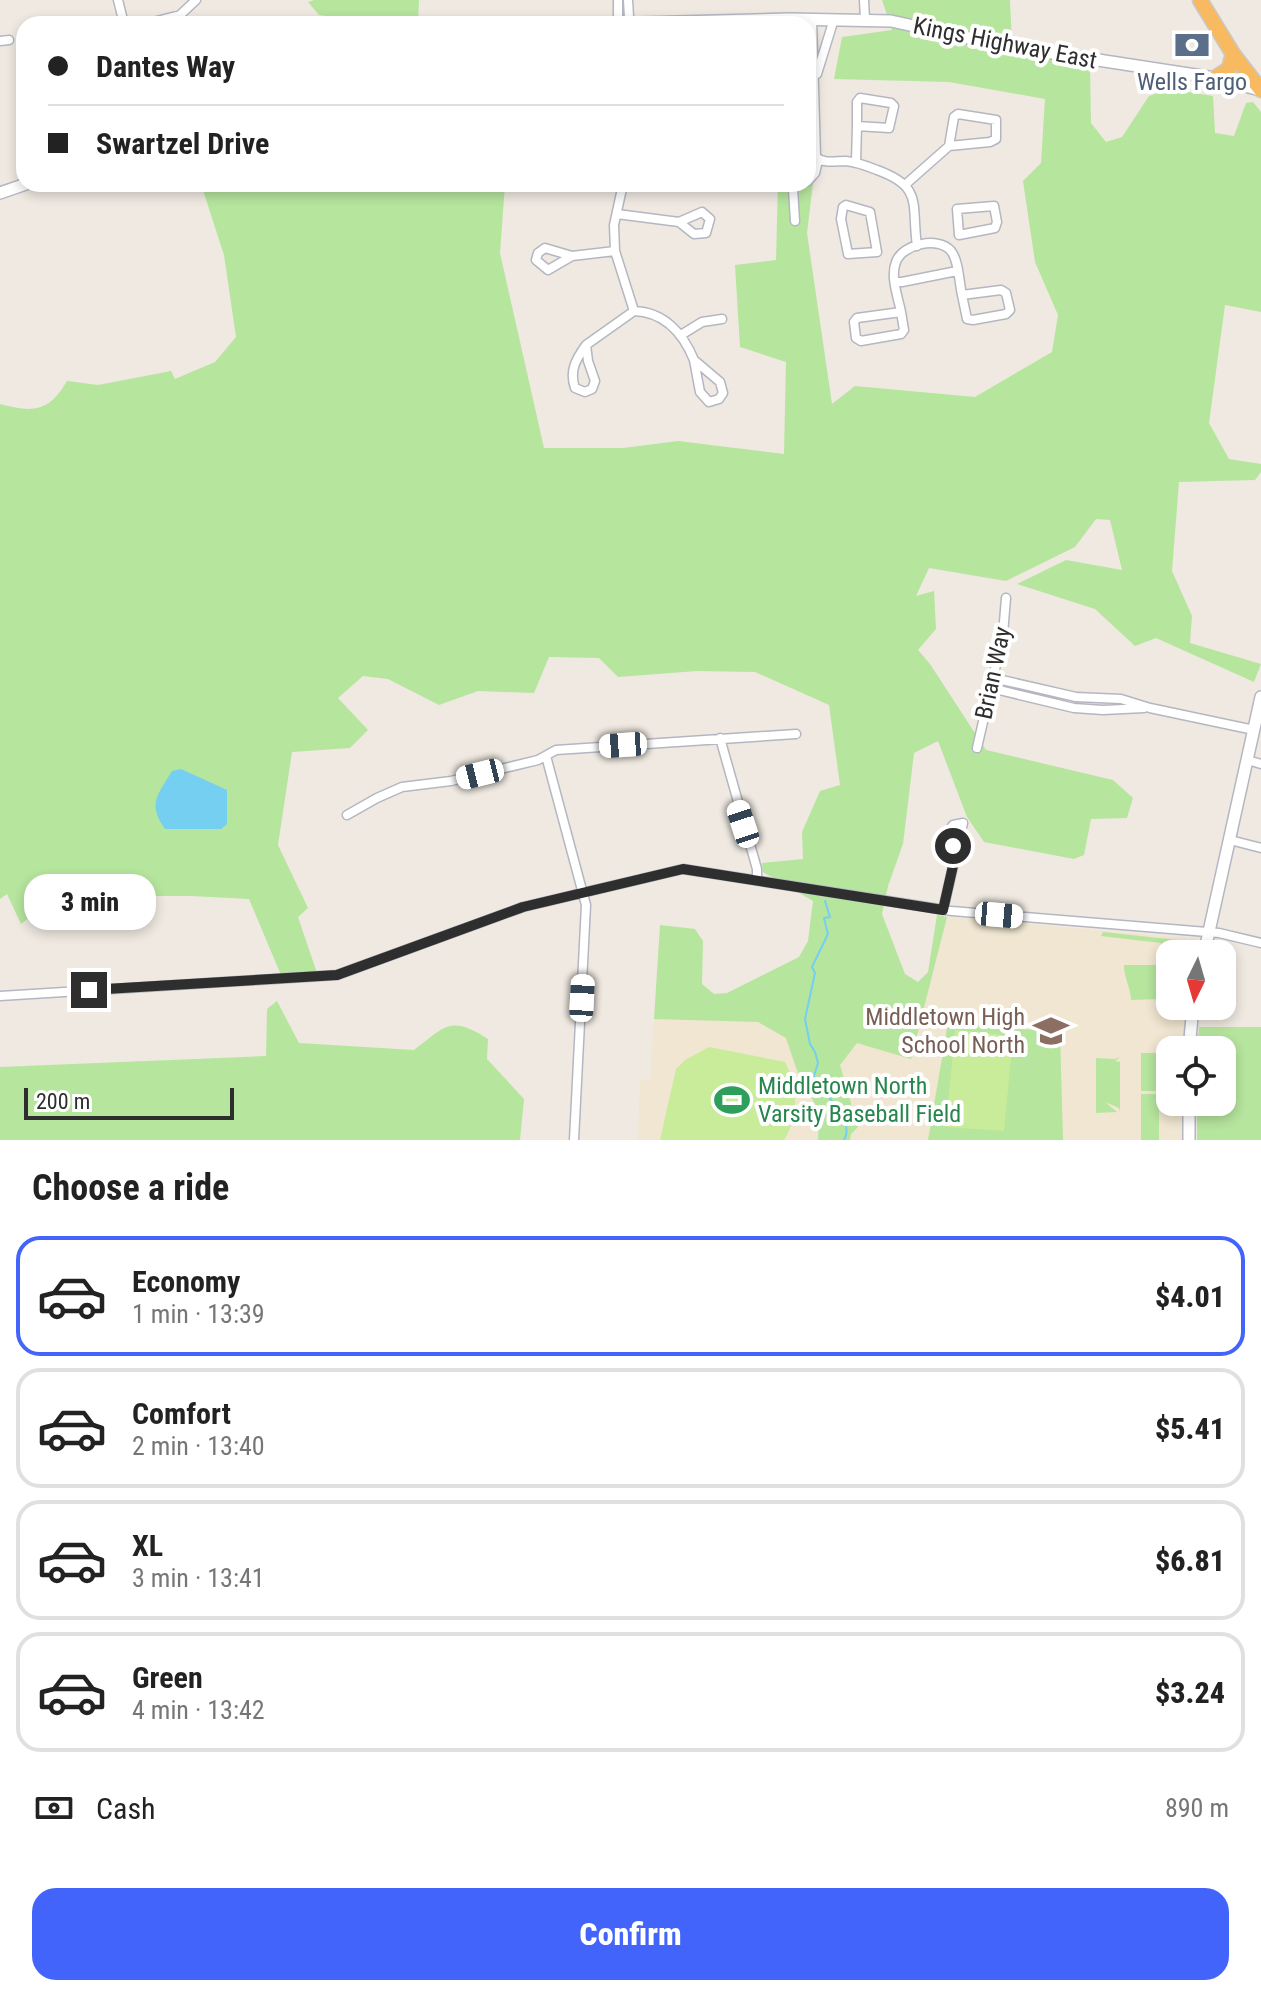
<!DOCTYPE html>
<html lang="en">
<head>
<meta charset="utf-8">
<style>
	body { margin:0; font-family:"Roboto Condensed",sans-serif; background:#f2f2f2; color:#222; height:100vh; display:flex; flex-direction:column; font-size:30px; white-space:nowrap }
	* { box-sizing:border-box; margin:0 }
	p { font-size:26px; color:#767676 }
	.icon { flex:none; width:44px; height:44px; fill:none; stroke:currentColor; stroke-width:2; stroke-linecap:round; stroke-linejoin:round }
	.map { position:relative; height:1140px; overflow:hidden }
	.side { display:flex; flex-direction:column; background:#fff; flex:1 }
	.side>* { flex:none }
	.hud { position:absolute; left:16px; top:16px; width:800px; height:176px; border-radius:24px; box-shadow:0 4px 12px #0003; display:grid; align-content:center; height:176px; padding:0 32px; background:#fff }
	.needle { width:52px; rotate:185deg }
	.fabs { position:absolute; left:1156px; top:940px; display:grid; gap:16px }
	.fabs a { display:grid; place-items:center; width:80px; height:80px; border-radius:16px; background:#fff; box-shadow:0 4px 12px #0003; font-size:40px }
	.scale { position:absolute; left:24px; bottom:20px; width:210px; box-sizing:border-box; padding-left:8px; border:4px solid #2e2e2e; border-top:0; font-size:22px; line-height:28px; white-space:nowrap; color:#2e2e2e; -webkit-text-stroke:6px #fff; paint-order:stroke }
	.end { position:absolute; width:36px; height:36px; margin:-18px; border:10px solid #2e2e2e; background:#fff; box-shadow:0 0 0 4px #fff }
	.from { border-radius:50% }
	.bubble { position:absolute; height:56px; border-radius:24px; background:#fff; box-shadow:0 4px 12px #0003; font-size:26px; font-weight:800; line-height:56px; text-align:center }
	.car { position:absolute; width:24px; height:48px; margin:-24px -12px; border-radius:10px; box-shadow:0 0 6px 2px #0007; background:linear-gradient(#fff 24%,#345 0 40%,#fff 0 76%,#345 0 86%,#fff 0) }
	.hud b { display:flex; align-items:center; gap:28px; height:76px; font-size:30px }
	.hud b+b { border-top:2px solid #e0e0e0 }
	.hud i { width:20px; height:20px; background:#222 }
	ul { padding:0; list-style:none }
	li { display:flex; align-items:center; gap:24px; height:120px; margin:0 16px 12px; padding:0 16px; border:4px solid #e0e0e0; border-radius:24px }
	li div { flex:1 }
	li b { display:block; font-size:30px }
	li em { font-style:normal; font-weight:800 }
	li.selected { border-color:#4264fb }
	li>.icon { width:72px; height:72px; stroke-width:1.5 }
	h2 { padding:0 32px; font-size:36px; line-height:96px }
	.pay { display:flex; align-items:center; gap:20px; height:88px; padding:0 32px; font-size:30px }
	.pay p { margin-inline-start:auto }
	.button { display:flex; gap:16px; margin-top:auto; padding:16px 32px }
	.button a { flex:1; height:92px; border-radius:24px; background:#4264fb; color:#fff; font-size:32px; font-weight:800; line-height:92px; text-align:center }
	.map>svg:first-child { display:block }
	.education { fill:#f0e6d1 }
	.green { fill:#b6e59e }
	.pitch { fill:#c9ec9a }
	.water { fill:#75cff0 }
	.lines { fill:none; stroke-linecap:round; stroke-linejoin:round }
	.stream { stroke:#75cff0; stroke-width:2 }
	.minor-casing { stroke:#b4b7c1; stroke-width:11 }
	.tertiary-casing { stroke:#b4b7c1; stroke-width:14 }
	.trunk-casing { stroke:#c9c9c9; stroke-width:17 }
	.minor { stroke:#fff; stroke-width:8 }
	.tertiary { stroke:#fff; stroke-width:11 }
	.trunk { stroke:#f8ba60; stroke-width:14 }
	.route { stroke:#2e2e2e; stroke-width:10 }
	.labels { text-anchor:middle; stroke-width:8; stroke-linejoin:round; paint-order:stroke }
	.street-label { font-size:24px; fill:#2e2e2e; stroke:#fff }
	.service-label { font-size:24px; fill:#4e5e75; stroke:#fff }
	.education-label { font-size:24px; fill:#785e54; stroke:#fff; text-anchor:end }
	.leisure-label { font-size:24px; fill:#27864d; stroke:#fff; text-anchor:start }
</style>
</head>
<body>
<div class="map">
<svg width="1261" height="1140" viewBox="0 0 1261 1140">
	<rect width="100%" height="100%" fill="#efe9e1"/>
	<path class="education" d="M947,917L1197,939L1200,945L1198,954H1170V1006H1187L1182,1050H1170V1102H1182V1140H638L640,1080H650L654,1019L758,1022L921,1020Z"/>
	<path class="green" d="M314,0H419L418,24H383L319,15L308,2Z
		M882,0H1010L1012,46L1090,68L1091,123L1106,142L1122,137L1149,96L1169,89L1213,96L1215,133L1234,136L1246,103L1253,102L1261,112V312L1225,305L1209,423L1229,459L1261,464V472L1255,480L1179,482L1172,571L1192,616L1190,643L1261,664L1254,682L1156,638L1135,646L1095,609L1017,584L1066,560L1122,570L1110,520L1096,519L1075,547L1006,581L929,568L916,596L934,591L936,629L918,650L930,664L986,750L1113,780L1133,798L1127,818L1091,819L1084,855L1074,859L984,842L967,817L938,741L914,753L903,844L888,886L882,914L905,974L918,982L928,972L937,915L947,917L911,1059L857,1043L840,1065L858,1127L851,1134L850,1140H818L819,1110L801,1082L786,1038L758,1022L654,1019L660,925L695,929L703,941L702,984L714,994L727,993L799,957L808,941L813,901L763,872L762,863L803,859L802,832L820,791L840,785L829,705L755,672L697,671L618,677L599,658L549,657L534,693L478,691L439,705L388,679L363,676L338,698L368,730L350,748L292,752L278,845L308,908L298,917L317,973L281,975L249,899L191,896H57L21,924L7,894L0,899V404C33,413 49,412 67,381L98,385L171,371L175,379L215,362L236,337L224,255L201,184H505L500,253L544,448H623L678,441L784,454L786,362L740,347L735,265L776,260L778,184H808V167H815L807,233L832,404L855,386L975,397L1052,352L1058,315L1035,262L1023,181L1041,163L1045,99L949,82L834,79L842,37L892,30Z
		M1103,932L1196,942V954H1170V1006L1163,1009L1161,943L1101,936Z
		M1124,965H1158L1160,999L1131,1000C1131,988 1124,979 1124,965Z
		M277,1001L299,1043L414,1050C446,1026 450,1015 488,1039L487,1059L524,1099L520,1140H0V1067L266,1056L267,1009Z
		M948,1023L1060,1032L1063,1140H928Z
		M1199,1027H1261V1140H1197V1102H1222V1050H1197Z
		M1141,1053H1159V1091H1141Z
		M1120,1057L1115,1061L1120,1062V1112L1119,1108L1105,1102L1117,1112L1096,1113V1058L1114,1059Z
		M1141,1094H1159V1140H1141Z"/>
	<path class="pitch" d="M955,1030L1013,1036L1004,1131L946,1127Z
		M709,1047L785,1062C798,1087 799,1116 784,1140H660L676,1069L685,1060Z"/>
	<path class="water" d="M181,769L227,790V824L221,829H165C147,803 158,795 172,771Z"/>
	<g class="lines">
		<path class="stream" d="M825,901L830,917L824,918L828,934L812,967L815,973L805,1019L810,1044L815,1052L818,1063L814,1076L816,1082C828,1097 855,1122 844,1140"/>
		<g class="minor-casing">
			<path id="minor" d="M118,0L124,24
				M618,0V17L624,24
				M864,0L865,19
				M812,19L816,157C824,164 835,161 846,161C857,162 867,166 877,170C924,187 911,204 917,246
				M145,24L180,15L196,0
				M624,24L629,17L628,0
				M0,41L9,40
				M817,74L834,19
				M860,98L891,103L894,106L889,128L857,126V102Z
				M958,114L996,120V139L990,142L949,146L954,117Z
				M856,162L857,126
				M808,181L815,173L818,160
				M623,184L614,225L615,251L634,311
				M906,184L949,146
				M846,205L870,212L877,252L848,254L841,219L843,207Z
				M994,206L997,222L995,228L959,235L957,209Z
				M702,212L710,219L706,233L694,234L679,222Z
				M617,214L679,222
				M795,221L793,189L794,185L798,184
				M545,248L572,256L548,270L536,260L538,253Z
				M572,256L615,251
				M895,282H902L957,271
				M1001,290L1006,293L1010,310L1006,314L973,320L967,319L962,295Z
				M634,311C664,312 683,333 694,360
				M901,312C898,297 890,276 896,262C902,244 939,236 951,251C959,261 959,282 962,295
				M901,312L904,330L901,334L861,341L856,338L854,322L857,318Z
				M681,335L702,322L722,319
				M586,345L588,361L595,381L592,389L585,392L575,388C569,371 576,359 586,345Z
				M586,345L634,311
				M694,360L720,382L723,393L719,399L709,402L700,392Z
				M993,678L1076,697L1121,699L1150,708L1254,730
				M991,688L1074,708L1103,710L1144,708
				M720,738L757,869V879
				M977,748L1003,634L1006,598
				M546,756L586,905L574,1140
				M1247,760L1261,764
				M347,815L377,798L402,787L451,781L538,760L556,750L796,734
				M1230,840L1261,848
				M943,910L963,823L953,825L948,832L949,842L957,848
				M0,996L337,975L523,907L683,869L952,911L1219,933L1261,943"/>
		</g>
		<g class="tertiary-casing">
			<path id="tertiary" d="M602,24L789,19L891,21L1001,45L1215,78L1260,90
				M0,193L26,184
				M1204,954L1261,697
				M1189,1050L1193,1006
				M1189,1102V1140"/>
		</g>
		<g class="trunk-casing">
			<path id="trunk" d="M1200,0L1233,54L1261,90
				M1215,78L1229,69L1233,54"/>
		</g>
		<use href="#minor" class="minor"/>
		<use href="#tertiary" class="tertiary"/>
		<use href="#trunk" class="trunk"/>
	</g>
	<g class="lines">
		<path class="route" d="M89,990L337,975L523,907L683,869L943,910L957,848L953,846"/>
	</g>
	<defs>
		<g id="bank-bare" transform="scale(2.76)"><path d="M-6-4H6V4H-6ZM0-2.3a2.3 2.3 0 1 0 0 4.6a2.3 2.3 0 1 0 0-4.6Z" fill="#5c6f8a" stroke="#fff" stroke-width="2.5" paint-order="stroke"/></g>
		<g id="school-bare" transform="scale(2.76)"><path d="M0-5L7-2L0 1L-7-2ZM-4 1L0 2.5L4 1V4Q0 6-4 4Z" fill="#8d6e63" stroke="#fff" stroke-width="2.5" paint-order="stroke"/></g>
		<g id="stadium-bare" transform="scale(2.76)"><path d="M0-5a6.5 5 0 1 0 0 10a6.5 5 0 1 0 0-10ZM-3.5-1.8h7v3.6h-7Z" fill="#2e9e5b" stroke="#fff" stroke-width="2.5" paint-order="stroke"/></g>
	</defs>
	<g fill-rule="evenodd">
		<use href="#bank-bare" x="1192" y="45"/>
		<use href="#school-bare" x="1051" y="1031"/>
		<use href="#stadium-bare" x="732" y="1100"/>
	</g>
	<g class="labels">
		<g class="street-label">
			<text transform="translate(1005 43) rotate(11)" y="8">Kings Highway East</text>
			<text transform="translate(993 673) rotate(-78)" y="8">Brian Way</text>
		</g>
		<g class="service-label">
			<text x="1192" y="90">Wells Fargo</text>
		</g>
		<g class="education-label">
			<text x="1025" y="1025">Middletown High<tspan x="1025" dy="28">School North</tspan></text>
		</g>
		<g class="leisure-label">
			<text x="758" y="1094">Middletown North<tspan x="758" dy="28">Varsity Baseball Field</tspan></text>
		</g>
	</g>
</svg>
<div class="fabs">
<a><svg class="needle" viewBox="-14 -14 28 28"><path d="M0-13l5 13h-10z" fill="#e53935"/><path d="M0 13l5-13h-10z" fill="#767676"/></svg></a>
<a><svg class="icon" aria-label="locate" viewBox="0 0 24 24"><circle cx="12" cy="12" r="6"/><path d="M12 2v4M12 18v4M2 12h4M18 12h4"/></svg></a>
</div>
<div class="scale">200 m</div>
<i class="end from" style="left:953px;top:846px"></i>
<i class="end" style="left:89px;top:990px"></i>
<div class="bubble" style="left:24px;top:874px;width:132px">3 min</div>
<i class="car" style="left:623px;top:745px;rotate:266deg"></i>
<i class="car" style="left:480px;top:774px;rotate:256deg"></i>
<i class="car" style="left:743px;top:824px;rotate:342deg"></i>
<i class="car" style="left:999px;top:915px;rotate:95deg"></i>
<i class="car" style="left:582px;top:998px;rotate:3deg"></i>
<div class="hud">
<b><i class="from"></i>Dantes Way</b>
<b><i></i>Swartzel Drive</b>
</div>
</div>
<section class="side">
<h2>Choose a ride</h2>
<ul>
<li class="selected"><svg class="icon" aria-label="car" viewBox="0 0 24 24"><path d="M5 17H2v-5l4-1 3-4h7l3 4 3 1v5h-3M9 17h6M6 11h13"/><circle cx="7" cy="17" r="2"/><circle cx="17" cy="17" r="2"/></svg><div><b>Economy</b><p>1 min · 13:39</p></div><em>$4.01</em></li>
<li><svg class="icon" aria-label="car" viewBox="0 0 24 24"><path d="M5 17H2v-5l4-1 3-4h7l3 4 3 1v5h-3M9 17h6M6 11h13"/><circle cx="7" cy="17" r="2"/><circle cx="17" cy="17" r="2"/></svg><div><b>Comfort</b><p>2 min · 13:40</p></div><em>$5.41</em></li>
<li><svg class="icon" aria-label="car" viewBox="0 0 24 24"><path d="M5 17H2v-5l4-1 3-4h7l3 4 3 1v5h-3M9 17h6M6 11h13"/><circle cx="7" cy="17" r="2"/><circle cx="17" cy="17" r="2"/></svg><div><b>XL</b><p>3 min · 13:41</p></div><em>$6.81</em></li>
<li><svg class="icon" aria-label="car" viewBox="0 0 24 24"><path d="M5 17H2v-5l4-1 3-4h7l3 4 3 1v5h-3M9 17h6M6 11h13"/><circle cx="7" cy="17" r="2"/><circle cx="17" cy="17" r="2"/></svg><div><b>Green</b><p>4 min · 13:42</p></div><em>$3.24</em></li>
</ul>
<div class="pay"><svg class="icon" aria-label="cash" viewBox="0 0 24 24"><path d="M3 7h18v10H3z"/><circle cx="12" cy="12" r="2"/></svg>Cash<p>890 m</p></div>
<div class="button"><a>Confirm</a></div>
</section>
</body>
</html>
